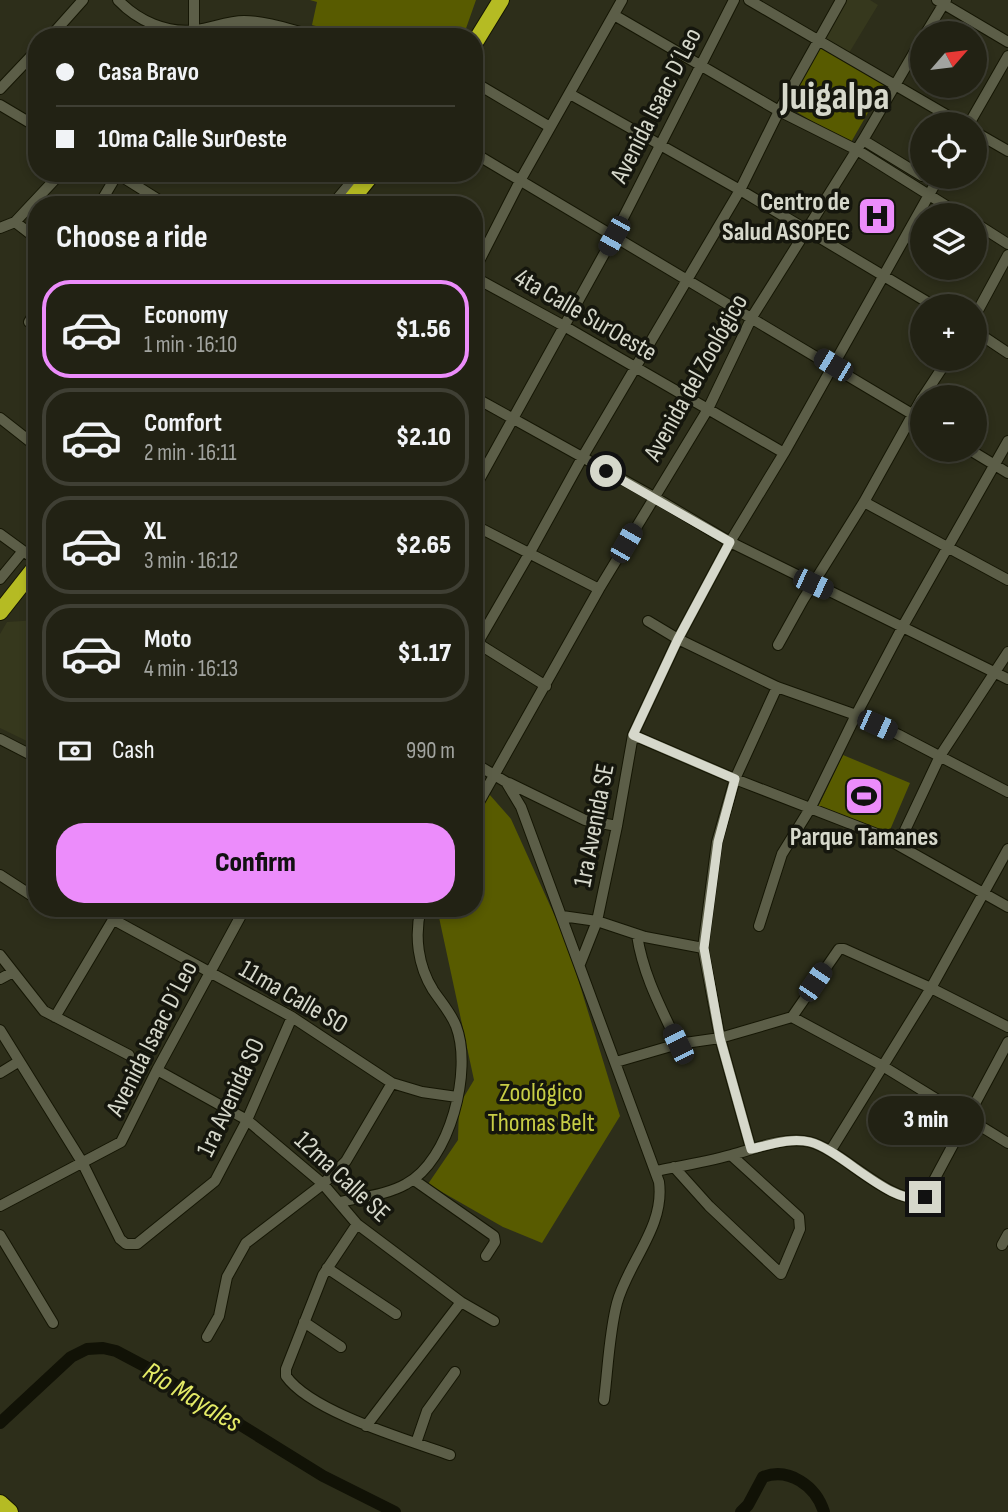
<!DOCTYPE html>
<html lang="en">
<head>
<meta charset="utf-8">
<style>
	body { margin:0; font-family:"Sofia Sans Condensed",sans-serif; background:#2e2f22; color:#f1f3f6; height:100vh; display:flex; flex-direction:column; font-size:26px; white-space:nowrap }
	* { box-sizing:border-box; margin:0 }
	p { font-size:23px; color:#a2a4a0 }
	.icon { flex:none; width:38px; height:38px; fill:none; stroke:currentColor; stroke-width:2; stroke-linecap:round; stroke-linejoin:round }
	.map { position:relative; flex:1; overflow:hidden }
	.drawer { position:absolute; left:28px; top:196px; width:455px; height:721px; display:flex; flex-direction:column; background:#222214; border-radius:28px; box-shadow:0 4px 10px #0003,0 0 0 2px #3f3f34 }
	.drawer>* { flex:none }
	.guide { position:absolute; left:28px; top:28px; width:455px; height:154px; border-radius:28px; box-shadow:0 4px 10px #0003,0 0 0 2px #3f3f34; display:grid; align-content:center; height:154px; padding:0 28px; background:#222214 }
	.needle { width:46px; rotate:62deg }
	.controls { position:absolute; left:910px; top:21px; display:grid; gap:14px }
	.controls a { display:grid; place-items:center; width:77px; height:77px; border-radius:50%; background:#222214; box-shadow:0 4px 10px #0003,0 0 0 2px #3f3f34; font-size:35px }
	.end { position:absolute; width:32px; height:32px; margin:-16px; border:9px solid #d6d8cb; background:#111; box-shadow:0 0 0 4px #111 }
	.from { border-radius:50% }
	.bubble { position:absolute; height:49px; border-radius:24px; background:#222214; box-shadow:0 4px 10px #0003,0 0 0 2px #3f3f34; font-size:23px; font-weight:800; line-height:49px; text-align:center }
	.car { position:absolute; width:21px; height:42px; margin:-21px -10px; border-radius:9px; box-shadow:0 0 5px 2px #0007; background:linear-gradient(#222 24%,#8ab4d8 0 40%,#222 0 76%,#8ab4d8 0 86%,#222 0) }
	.guide b { display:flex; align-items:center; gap:24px; height:66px; font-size:26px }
	.guide b+b { border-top:2px solid #3f3f34 }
	.guide i { width:18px; height:18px; background:#f1f3f6 }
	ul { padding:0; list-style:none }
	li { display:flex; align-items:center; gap:21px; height:98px; margin:0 14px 10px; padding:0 14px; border:4px solid #3f3f34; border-radius:28px }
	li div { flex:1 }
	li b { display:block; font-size:26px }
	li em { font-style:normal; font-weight:800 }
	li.active { border-color:#ec8cfb }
	li>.icon { width:63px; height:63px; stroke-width:1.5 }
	h2 { padding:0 28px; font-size:32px; line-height:84px }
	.pay { display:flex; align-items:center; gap:18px; height:77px; padding:0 28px; font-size:26px }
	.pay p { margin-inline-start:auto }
	.button { display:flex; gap:14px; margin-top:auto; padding:14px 28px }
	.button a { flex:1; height:80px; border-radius:28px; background:#ec8cfb; color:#111; font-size:28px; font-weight:800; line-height:80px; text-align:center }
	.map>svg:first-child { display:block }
	.built { fill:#36381d }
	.green { fill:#585b00 }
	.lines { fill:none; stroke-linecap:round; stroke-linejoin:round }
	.river { stroke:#111206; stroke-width:12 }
	.minor-casing { stroke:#151604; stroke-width:12 }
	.highway-casing { stroke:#151604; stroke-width:18 }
	.minor { stroke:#5c5e48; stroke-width:10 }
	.highway { stroke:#b5bb23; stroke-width:16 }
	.route { stroke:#d6d8cb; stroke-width:9 }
	.labels { text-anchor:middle; stroke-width:7; stroke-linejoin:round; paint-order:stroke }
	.street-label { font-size:26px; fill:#d6d8cb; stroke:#15160d }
	.poi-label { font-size:26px; font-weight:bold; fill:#d6d8cb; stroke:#15160d; text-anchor:end }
	.park-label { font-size:26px; fill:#c7cd45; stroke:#15160d }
	.water-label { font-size:28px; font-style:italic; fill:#e4eb66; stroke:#15160d }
	.town-label { font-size:40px; font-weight:bold; fill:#d6d8cb; stroke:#15160d }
</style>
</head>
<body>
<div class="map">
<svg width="1008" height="1512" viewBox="0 0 1008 1512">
	<rect width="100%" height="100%" fill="#2d2e1a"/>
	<path class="built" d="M845,0H870L878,5L849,53L823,39Z
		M37,620V746L0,728V634L7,622Z"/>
	<path class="green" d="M310,0H476L463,37H356L312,25L317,2Z
		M821,44L885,83L850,144L785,105Z
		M843,755L910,783L887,837L817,809Z
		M489,794L511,819L567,943L620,1116L542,1243L503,1227L428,1184L458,1140L459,1105L474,1080L437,908H474V824Z"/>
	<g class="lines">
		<path class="river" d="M0,1423L71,1357L87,1349L103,1348L116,1351L150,1369L323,1476L395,1512
			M741,1512L748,1505L763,1477C789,1467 816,1486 824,1512"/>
		<g class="minor-casing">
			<path id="minor" d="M118,0C138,21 167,34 196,30C212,28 228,21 244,21C268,21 294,31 318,37
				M749,0L962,124
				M937,0L1008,42
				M614,15L779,111L857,150L961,215
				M926,33L946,0
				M191,35L194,30V0
				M50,37L83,0
				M474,82L550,127
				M0,89L37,50
				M570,94L740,190L934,306
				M0,105L37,127
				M969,124L1008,56
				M975,132L1008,151
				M863,140L922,39
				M474,153L922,420
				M116,173L159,200L162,205
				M255,173L261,177
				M99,205L118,173
				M332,205L359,173
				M15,222L37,239
				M975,223L1008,244
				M0,228L15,222L61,173
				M474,271L521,179L622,0
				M474,277L564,326L784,453
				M975,316L1008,255
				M29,322L37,309
				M975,331L1008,353
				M474,397L654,497L730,542L1008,679
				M923,397L948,359
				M0,418L37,447
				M970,450L1008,473
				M474,489L614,236L734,0
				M864,502L1008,580
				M474,525L599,589
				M0,534L37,561
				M0,579L23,551
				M648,621L678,639L777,687L856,715L899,735L1008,792
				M474,641L546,686
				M778,645L803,600L864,502L922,398
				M474,649L529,554L582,458L740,190L779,111L841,0
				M633,735L735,779L882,836L1008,907
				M0,739L37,758
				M474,763L506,782L521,807L659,1182C665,1227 628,1262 617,1303C609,1334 608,1368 604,1400
				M509,783L585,820L617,826
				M474,811L599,589L708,409L752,317L863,140L922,176
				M899,843L940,756L1008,652
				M0,875L37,899
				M51,908L58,911L62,908
				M319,908H322
				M562,916L597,921L645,937L703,948
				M114,920L292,1017L392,1083L422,1092L457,1097
				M759,926L782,854L811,807L856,715L903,626L1008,441
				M637,935C643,975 661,1008 678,1044
				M0,955L44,1011L129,1055
				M580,964L597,921L617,826L633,735L678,639L730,542L784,453L939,177
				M0,979L13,972
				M55,1017L120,908
				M792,1017L881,1065L1008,1143
				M0,1030L82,1162L120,1239L126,1244H137L215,1181L247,1120L292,1017
				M616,1062L678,1044L720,1038L792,1017L839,949H844L931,988L1008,1027
				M157,1070L247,1120L323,1184L357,1224L461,1302L494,1321
				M0,1073L18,1062
				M751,1149L720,1038L703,948L717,842L735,779L777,687
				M831,1150L931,988L1008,849
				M674,1167L709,1206L781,1274L800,1229L799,1217L731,1155
				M656,1171C681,1166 706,1162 731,1155C755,1149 785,1136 810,1142C842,1150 893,1208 925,1197L1008,1042
				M414,1180L494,1236L495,1242L486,1256
				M340,1202C361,1197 387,1195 406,1184C450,1161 473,1070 456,1026C451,1013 441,1002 433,990C418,966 414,936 421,908
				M0,1206L121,1142L157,1070L245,908
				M357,1224L323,1275L286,1369V1376C311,1412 408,1440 450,1455
				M0,1235L53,1323
				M1002,1245L1008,1234
				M327,1268L396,1314
				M304,1322L341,1347
				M207,1337L219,1316L227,1277L246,1243L323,1184L346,1161L392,1083
				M366,1426L461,1302
				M416,1443L427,1411L455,1372"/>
		</g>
		<g class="highway-casing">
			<path id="highway" d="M474,44L501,0
				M347,205L373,173
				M0,612L37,565
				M0,1503L10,1512"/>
		</g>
		<use href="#minor" class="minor"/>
		<use href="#highway" class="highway"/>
	</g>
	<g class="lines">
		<path class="route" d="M606,471L730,542L678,639L633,735L735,779L718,842L704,948L720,1038L751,1149C769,1145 791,1137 810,1142C842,1150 892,1208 925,1197"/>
	</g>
	<defs>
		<g id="hospital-square" transform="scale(2.0125)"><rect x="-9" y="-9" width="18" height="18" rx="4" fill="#ec8cfb" stroke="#15160d"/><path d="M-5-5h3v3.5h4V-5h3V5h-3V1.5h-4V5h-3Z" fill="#111"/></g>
		<g id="stadium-square" transform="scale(2.0125)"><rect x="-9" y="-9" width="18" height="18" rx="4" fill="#ec8cfb" stroke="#15160d"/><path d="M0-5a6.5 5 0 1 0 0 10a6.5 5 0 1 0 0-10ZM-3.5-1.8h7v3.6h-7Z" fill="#111"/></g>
	</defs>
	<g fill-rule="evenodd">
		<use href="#hospital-square" x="877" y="216"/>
		<use href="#stadium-square" x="864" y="796"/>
	</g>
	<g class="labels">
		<g class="street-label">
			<text transform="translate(655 105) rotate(-63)" y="9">Avenida Isaac D´Leo</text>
			<text transform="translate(586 314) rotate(30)" y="9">4ta Calle SurOeste</text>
			<text transform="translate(695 377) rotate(-61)" y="9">Avenida del Zoológico</text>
			<text transform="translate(593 825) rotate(-79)" y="9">1ra Avenida SE</text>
			<text transform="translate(294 996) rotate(30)" y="9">11ma Calle SO</text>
			<text transform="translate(151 1038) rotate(-63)" y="9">Avenida Isaac D´Leo</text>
			<text transform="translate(230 1097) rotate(-65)" y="9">1ra Avenida SO</text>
			<text transform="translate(343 1176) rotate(43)" y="9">12ma Calle SE</text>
		</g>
		<g class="poi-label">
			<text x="850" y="210">Centro de<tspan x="850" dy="30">Salud ASOPEC</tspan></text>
			<text x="864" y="845" text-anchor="middle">Parque Tamanes</text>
		</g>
		<g class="park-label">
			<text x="541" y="1101">Zoológico<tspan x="541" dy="30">Thomas Belt</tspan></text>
		</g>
		<g class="water-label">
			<text transform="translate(193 1396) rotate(31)" y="10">Río Mayales</text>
		</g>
		<g class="town-label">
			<text x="835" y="109">Juigalpa</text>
		</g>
	</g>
</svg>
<div class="controls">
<a><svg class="needle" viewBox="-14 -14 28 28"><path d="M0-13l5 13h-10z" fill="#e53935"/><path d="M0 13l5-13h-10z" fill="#a2a4a0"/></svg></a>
<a><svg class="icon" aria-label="locate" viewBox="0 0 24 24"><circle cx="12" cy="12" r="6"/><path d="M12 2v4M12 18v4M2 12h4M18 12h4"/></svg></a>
<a><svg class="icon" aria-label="layers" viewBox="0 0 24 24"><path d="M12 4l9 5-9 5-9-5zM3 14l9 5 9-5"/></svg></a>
<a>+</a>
<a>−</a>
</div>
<i class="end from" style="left:606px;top:471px"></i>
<i class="end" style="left:925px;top:1197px"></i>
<div class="bubble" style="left:868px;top:1096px;width:116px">3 min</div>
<i class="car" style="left:614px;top:236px;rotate:209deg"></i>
<i class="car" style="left:833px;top:365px;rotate:301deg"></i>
<i class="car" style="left:626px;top:543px;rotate:30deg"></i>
<i class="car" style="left:813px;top:584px;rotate:115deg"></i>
<i class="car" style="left:877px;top:725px;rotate:114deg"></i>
<i class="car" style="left:815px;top:982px;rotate:34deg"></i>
<i class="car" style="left:678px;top:1044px;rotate:334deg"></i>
<div class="guide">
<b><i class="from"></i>Casa Bravo</b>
<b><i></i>10ma Calle SurOeste</b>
</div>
<section class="drawer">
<h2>Choose a ride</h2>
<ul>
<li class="active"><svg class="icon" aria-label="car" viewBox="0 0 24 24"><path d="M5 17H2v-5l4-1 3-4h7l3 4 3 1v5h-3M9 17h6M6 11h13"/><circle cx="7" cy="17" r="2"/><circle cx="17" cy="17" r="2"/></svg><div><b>Economy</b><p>1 min · 16:10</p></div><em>$1.56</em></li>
<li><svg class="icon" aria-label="car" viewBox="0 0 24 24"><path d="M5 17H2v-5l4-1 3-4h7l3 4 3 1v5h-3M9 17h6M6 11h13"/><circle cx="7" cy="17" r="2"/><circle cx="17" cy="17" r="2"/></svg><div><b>Comfort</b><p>2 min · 16:11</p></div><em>$2.10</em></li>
<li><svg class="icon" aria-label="car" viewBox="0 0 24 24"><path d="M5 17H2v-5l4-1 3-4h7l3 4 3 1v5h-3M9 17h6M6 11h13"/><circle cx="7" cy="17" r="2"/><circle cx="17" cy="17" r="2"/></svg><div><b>XL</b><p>3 min · 16:12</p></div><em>$2.65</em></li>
<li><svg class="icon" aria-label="car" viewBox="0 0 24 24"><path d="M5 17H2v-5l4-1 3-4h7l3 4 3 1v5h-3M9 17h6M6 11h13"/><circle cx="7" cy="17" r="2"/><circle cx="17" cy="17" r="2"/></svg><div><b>Moto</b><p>4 min · 16:13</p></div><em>$1.17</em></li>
</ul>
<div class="pay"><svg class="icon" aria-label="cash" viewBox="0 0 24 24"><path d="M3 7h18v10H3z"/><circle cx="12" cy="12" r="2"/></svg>Cash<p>990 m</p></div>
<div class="button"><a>Confirm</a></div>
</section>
</div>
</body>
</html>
